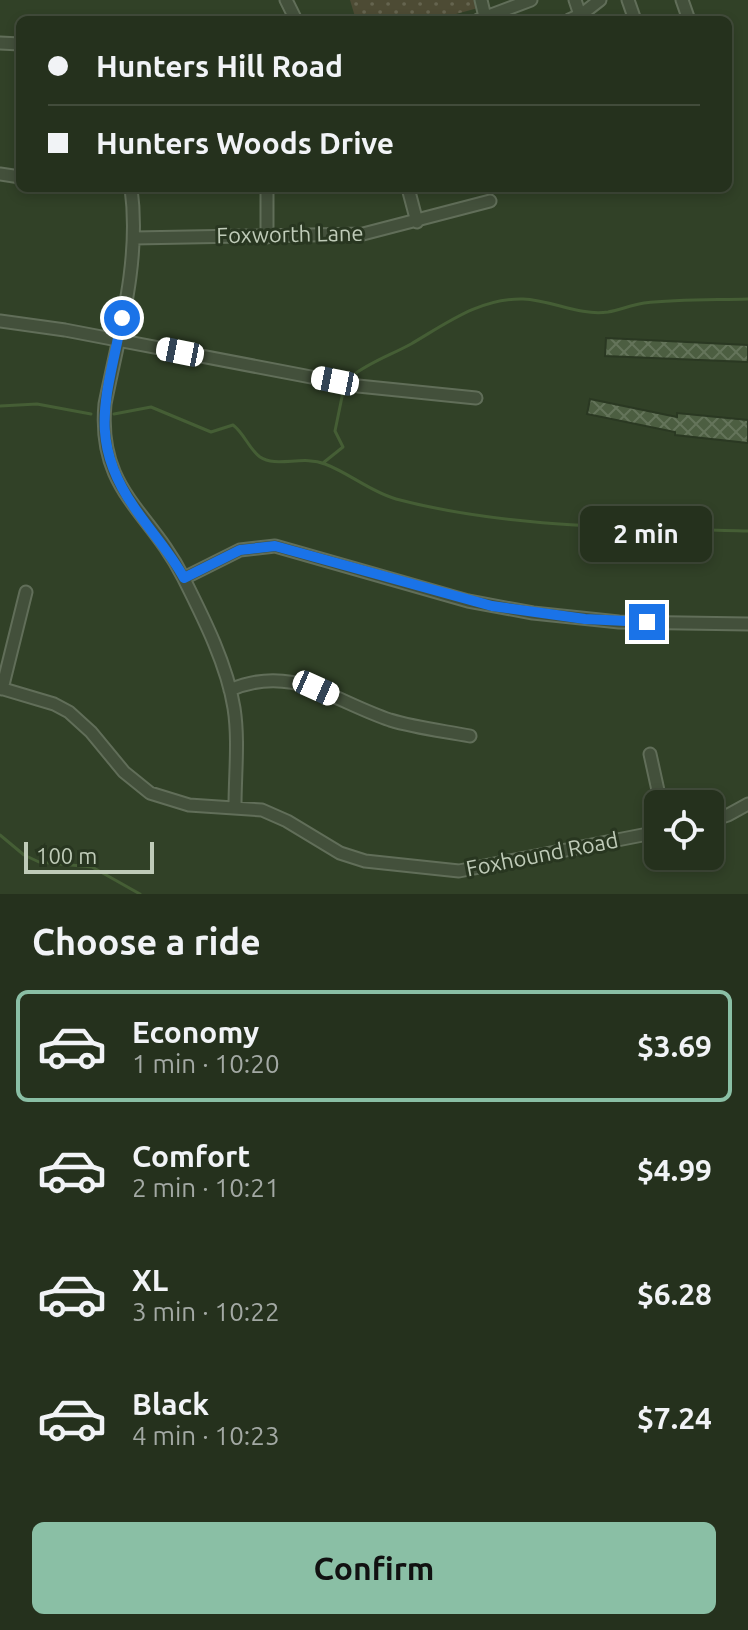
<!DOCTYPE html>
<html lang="en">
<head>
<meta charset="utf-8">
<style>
	body { margin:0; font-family:Ubuntu,sans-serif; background:#2d3926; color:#f1f3f6; height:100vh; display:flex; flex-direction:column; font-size:30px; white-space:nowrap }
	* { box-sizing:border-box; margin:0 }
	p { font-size:26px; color:#a3a9a4 }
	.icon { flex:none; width:44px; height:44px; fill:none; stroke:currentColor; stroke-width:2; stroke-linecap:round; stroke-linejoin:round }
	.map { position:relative; height:894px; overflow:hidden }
	.panel { display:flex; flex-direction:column; background:#25311d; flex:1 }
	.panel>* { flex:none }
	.hud { position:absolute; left:16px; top:16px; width:716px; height:176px; border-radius:12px; box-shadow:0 4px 12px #0003,0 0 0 2px #424c3b; display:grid; align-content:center; height:176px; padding:0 32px; background:#25311d }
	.controls { position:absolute; left:644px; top:790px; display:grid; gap:16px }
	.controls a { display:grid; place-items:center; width:80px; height:80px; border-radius:12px; background:#25311d; box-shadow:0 4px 12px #0003,0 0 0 2px #424c3b; font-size:40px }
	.scale { position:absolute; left:24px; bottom:20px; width:130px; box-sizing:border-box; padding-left:8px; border:4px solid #bfcbb8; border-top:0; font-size:22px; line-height:28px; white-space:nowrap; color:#bfcbb8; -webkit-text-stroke:6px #283620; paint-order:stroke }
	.end { position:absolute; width:36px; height:36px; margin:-18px; border:10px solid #1a73e8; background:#fff; box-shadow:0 0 0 4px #fff }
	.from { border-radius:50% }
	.bubble { position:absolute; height:56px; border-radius:12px; background:#25311d; box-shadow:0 4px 12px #0003,0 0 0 2px #424c3b; font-size:26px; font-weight:700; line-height:56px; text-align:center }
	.car { position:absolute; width:24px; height:48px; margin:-24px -12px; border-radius:10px; box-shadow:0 0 6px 2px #0007; background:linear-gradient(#fff 24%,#345 0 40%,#fff 0 76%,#345 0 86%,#fff 0) }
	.hud b { display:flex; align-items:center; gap:28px; height:76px; font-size:30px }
	.hud b+b { border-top:2px solid #424c3b }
	.hud i { width:20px; height:20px; background:#f1f3f6 }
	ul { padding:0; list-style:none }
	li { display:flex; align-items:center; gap:24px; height:112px; margin:0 16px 12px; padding:0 16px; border:4px solid transparent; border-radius:12px }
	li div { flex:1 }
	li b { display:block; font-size:30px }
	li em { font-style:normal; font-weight:700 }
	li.active { border-color:#8abfa5 }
	li>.icon { width:72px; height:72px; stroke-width:1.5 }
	h2 { padding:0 32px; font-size:36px; line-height:96px }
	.button { display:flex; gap:16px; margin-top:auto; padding:16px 32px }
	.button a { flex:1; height:92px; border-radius:12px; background:#8abfa5; color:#111; font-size:32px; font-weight:700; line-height:92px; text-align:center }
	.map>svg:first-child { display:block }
	.green { fill:url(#green-dots) }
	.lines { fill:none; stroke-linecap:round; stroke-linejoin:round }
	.stream { stroke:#455e35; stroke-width:3 }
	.building { fill:url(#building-cross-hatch); stroke:#2a3822; stroke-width:2 }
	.minor-casing { stroke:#616e59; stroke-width:15 }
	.minor { stroke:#43503b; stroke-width:11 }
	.route { stroke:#1a73e8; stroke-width:10 }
	.labels { text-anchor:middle; stroke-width:6; stroke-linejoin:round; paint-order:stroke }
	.street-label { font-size:22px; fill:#bfcbb8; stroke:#283620 }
</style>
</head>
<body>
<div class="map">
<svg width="748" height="894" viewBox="0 0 748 894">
	<defs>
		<pattern id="green-dots" width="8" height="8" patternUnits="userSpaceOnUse" patternTransform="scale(2)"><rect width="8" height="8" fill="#4d4b34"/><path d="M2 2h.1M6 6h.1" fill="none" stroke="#65644f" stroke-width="1.8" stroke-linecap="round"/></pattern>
		<pattern id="building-cross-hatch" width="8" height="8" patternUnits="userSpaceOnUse" patternTransform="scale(2)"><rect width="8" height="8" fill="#4c5e41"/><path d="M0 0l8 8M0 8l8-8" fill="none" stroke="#64745a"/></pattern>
	</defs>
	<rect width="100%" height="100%" fill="#314127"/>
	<path class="green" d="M350,0H477L478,8L434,20H356Z"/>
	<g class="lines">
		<path class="stream" d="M352,376C370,362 391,355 411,344C447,323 480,298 523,299C552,300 578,316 608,312C620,310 631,305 644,303C678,299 713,300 748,299
			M0,406L37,404L91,414
			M114,414L151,407L211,432L233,425C244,433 249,449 260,457C276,468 303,455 325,464C349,473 371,492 396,499C510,529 631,527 748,531
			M323,463L343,447L335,431L343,392
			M0,835L24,855L39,862L92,867L140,894"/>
	</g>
	<path class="building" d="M606,338L748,345V362L605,356Z
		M590,399L677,417V413L748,420V443L675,435V432L587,414Z"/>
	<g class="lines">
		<g class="minor-casing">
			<path id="minor" d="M286,0L296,20
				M481,0L485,17
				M575,0L580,15
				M628,0L635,20
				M682,0L689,20
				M478,20L531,0
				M569,20L582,14L600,0
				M0,43L20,44
				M0,174L20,177
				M131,188C141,260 119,334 105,404C97,490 150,511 183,577C203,617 227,664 234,708C239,740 235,774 235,806
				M267,188V237
				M408,188L417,222
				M134,238L363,234L490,201
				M0,321L65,330L358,386L476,398
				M184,578L240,550L275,546L468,601L533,613L619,622L748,624
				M0,688L54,704L69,712L91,732L124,772L150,793L189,805L262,810L287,821L340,853L365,861L459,871L658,832
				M2,689L26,592
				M230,690C292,663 333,701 390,720C416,728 444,731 470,736
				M650,754L661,804
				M710,821L728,815L748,804"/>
		</g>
		<use href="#minor" class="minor"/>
	</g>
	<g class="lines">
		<path class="route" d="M122,318C108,394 86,438 134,507C150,531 170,552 184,578L240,550L275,546L492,606L585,619L647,622"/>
	</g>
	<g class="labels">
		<g class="street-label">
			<text transform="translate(290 234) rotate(-1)" y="8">Foxworth Lane</text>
			<text transform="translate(542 854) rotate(-11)" y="8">Foxhound Road</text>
		</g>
	</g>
</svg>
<div class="controls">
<a><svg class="icon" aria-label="locate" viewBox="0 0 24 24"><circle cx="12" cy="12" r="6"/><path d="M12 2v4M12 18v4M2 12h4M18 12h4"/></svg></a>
</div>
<div class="scale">100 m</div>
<i class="end from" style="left:122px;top:318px"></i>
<i class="end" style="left:647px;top:622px"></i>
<div class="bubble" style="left:580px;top:506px;width:132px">2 min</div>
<i class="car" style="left:180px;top:352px;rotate:281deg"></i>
<i class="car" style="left:335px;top:381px;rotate:281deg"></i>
<i class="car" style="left:316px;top:688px;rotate:114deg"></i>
<div class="hud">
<b><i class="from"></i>Hunters Hill Road</b>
<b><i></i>Hunters Woods Drive</b>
</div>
</div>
<section class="panel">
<h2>Choose a ride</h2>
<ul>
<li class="active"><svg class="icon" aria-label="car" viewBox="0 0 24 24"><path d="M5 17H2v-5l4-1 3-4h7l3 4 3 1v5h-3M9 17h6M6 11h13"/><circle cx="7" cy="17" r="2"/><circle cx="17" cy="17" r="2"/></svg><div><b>Economy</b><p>1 min · 10:20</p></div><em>$3.69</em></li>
<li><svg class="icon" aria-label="car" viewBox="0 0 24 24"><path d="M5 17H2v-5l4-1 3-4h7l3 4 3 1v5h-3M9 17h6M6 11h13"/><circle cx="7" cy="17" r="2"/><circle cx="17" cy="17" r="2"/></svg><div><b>Comfort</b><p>2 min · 10:21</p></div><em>$4.99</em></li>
<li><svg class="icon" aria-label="car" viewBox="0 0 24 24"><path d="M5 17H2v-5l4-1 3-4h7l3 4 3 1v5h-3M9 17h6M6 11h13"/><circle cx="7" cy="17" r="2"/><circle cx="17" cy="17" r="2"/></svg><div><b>XL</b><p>3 min · 10:22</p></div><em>$6.28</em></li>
<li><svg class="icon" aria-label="car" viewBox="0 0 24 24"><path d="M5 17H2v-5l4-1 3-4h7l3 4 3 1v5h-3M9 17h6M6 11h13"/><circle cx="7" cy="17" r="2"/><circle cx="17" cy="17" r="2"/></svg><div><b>Black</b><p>4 min · 10:23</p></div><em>$7.24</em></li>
</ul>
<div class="button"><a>Confirm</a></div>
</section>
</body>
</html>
